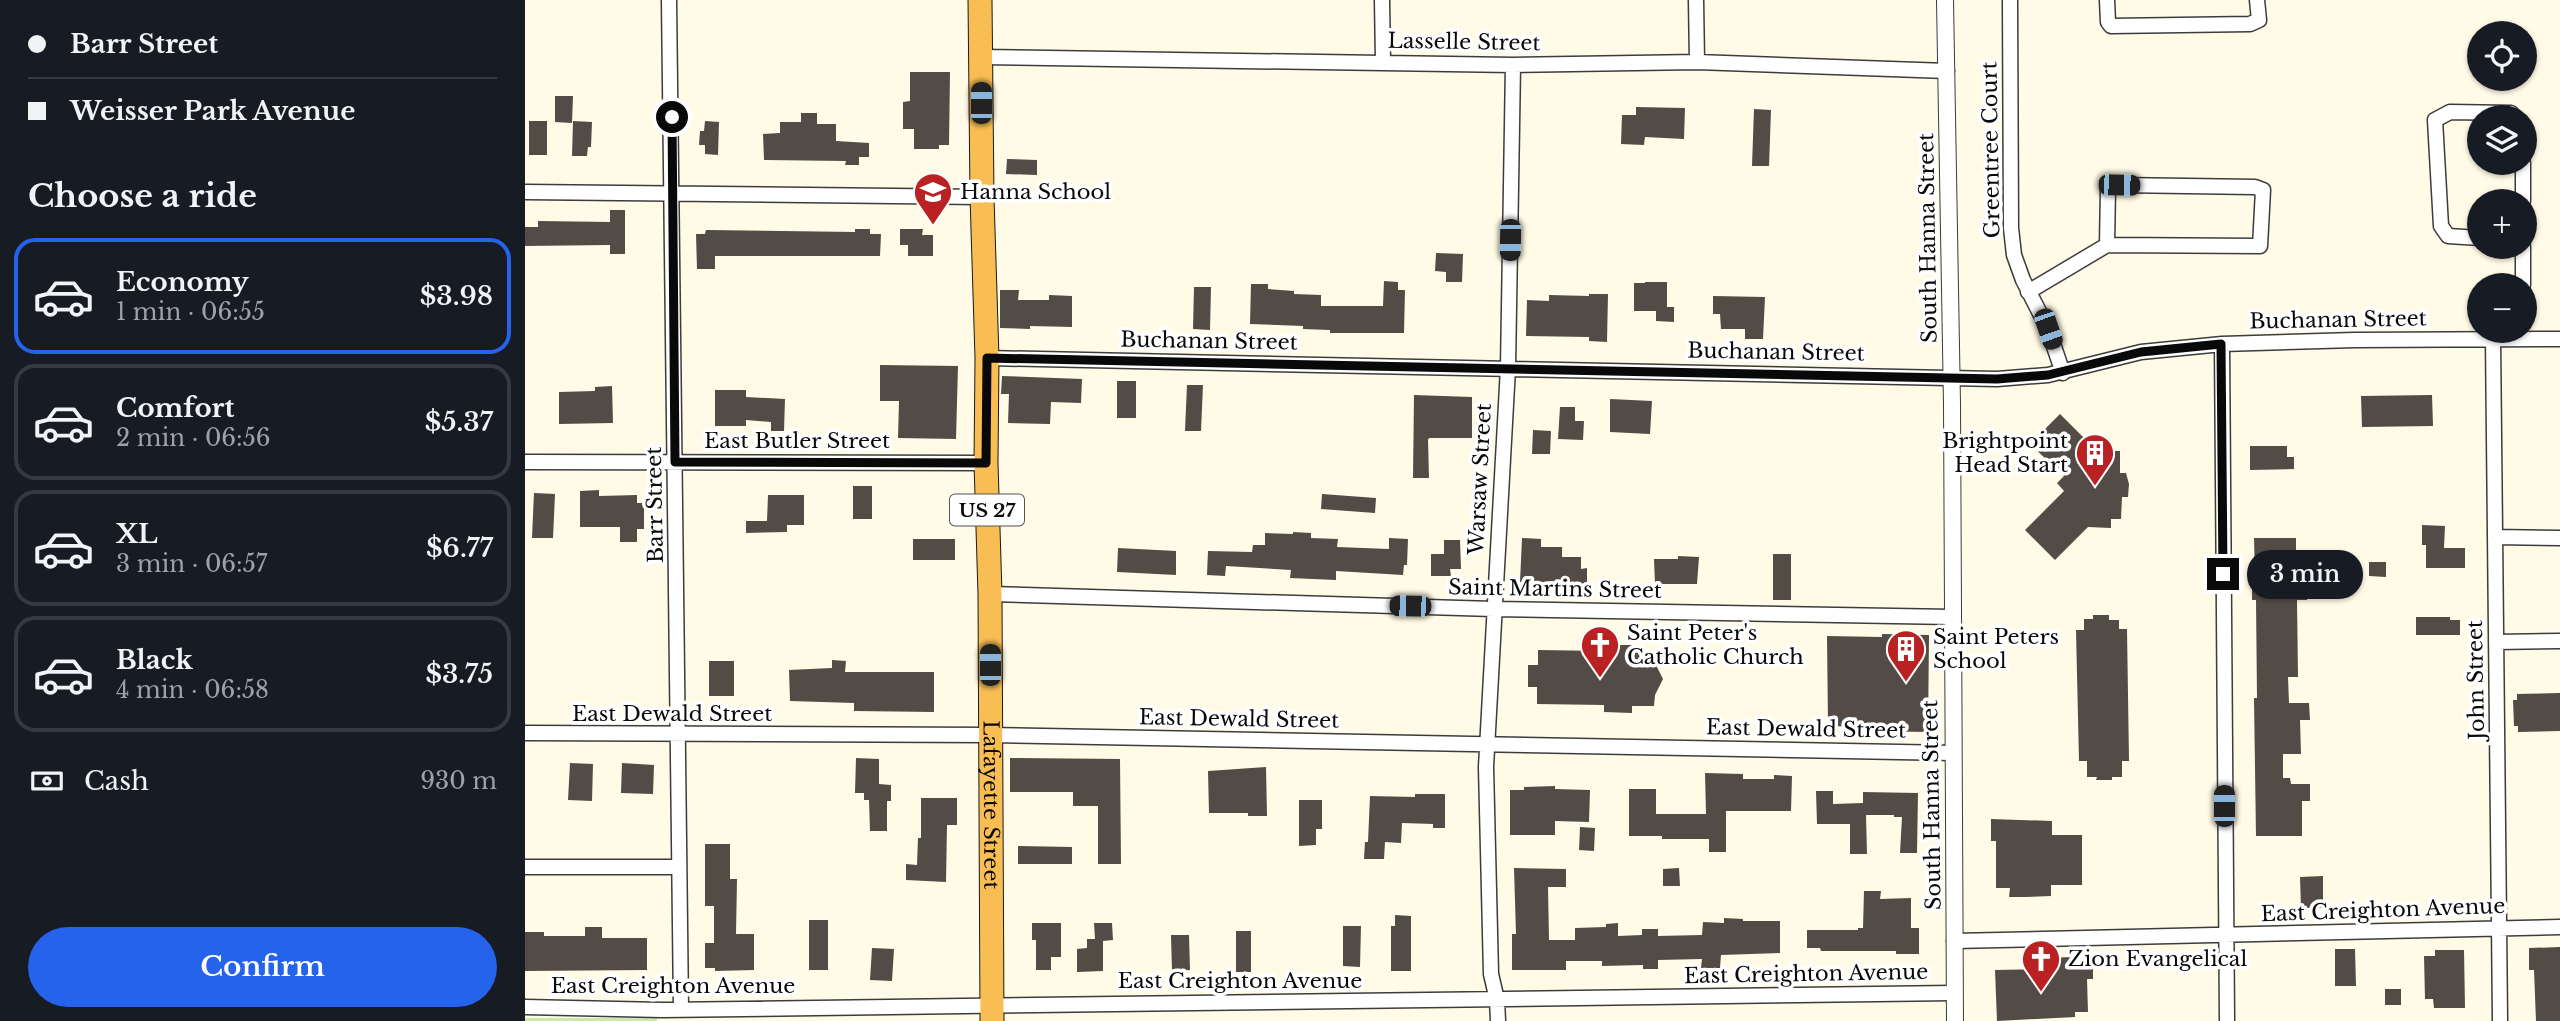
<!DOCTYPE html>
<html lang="en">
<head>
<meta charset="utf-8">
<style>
	body { margin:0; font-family:"Libre Baskerville",serif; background:#242831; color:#f1f3f6; height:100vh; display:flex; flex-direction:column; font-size:26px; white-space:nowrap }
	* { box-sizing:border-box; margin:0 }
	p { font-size:23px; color:#9ea1a6 }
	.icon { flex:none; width:38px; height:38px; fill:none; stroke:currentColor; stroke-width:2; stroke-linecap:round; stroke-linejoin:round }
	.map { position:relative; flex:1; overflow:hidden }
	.panel { display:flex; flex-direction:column; background:#171b24; width:525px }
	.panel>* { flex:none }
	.banner { display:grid; align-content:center; height:154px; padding:0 28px; background:#171b24 }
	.controls { position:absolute; left:1942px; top:21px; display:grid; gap:14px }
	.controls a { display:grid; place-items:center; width:70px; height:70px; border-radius:50%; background:#171b24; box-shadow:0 2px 5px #0004; font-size:35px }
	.end { position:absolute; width:32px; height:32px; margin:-16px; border:9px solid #090909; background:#fff; box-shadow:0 0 0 4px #fff }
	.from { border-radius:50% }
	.bubble { position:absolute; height:49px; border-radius:24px; background:#171b24; box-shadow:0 2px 5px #0004; font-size:23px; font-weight:600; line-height:49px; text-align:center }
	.car { position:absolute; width:21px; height:42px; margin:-21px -10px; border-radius:9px; box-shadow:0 0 5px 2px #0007; background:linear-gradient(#222 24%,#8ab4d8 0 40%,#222 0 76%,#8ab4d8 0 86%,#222 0) }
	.banner b { display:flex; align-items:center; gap:24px; height:66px; font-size:26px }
	.banner b+b { border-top:2px solid #363941 }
	.banner i { width:18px; height:18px; background:#f1f3f6 }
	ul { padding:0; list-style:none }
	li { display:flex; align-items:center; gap:21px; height:116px; margin:0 14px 10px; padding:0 14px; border:4px solid #363941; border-radius:21px }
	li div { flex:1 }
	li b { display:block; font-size:26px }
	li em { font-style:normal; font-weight:600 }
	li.current { border-color:#2563eb }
	li>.icon { width:63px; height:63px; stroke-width:1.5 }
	h2 { padding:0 28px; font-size:32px; line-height:84px }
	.pay { display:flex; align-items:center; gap:18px; height:77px; padding:0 28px; font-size:26px }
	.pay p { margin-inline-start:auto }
	.primary-button { display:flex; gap:14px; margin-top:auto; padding:14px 28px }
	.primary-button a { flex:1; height:80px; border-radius:42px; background:#2563eb; color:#fff; font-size:28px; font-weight:600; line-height:80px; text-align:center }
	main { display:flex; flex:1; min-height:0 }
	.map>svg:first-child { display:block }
	.green { fill:#cbe8b1 }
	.building { fill:#524b46 }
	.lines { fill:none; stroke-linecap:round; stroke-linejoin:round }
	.minor-casing { stroke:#3c3c3c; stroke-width:17 }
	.tertiary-casing { stroke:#3c3c3c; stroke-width:18 }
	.trunk-casing { stroke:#1a1a1a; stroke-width:25 }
	.minor { stroke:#fff; stroke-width:14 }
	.tertiary { stroke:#fff; stroke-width:16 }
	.trunk { stroke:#f9be53; stroke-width:23 }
	.route { stroke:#090909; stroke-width:9 }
	.labels { text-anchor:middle; stroke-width:7; stroke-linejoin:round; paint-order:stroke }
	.shield { fill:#fff; stroke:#535353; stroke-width:2 }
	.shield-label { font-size:19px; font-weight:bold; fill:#090909 }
	.street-label { font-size:21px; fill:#090909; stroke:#fff }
	.poi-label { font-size:21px; fill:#090909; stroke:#fff; text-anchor:start }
</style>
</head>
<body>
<main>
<section class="panel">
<div class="banner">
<b><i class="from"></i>Barr Street</b>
<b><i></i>Weisser Park Avenue</b>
</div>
<h2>Choose a ride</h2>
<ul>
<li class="current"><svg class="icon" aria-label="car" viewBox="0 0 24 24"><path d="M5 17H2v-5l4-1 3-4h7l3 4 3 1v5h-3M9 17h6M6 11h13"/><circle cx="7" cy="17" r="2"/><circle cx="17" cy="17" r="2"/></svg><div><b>Economy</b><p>1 min · 06:55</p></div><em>$3.98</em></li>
<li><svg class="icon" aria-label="car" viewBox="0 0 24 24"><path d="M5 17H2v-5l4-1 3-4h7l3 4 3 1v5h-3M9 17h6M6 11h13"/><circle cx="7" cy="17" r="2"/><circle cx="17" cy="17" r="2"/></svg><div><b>Comfort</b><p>2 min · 06:56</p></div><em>$5.37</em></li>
<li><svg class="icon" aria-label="car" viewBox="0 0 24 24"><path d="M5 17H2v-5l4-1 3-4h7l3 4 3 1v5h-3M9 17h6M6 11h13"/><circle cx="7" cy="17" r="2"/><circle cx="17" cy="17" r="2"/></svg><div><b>XL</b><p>3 min · 06:57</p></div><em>$6.77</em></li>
<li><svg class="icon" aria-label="car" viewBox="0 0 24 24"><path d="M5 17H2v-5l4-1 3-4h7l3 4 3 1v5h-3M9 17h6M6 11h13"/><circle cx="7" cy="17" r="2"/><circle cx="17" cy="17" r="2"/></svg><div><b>Black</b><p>4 min · 06:58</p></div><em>$3.75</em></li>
</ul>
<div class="pay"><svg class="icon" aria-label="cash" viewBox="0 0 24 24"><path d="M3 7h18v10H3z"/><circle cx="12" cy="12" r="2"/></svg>Cash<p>930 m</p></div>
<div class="primary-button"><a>Confirm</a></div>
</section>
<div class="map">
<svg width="2035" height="1021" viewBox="0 0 2035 1021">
	<rect width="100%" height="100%" fill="#fffbe6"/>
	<path class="green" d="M0,1018H132V1021H0Z"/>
	<path class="building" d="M385,72H425L424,145H414V149H389V129H378V102L385,101Z
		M30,96H48L47,123L30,122Z
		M1111,107L1160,108L1159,139L1120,137L1119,145L1096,144L1097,115H1111Z
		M1229,109L1246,110L1244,166H1227Z
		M276,113H292V124H311V141L344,143V157H334V165H320L321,161L239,160L238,134L255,133V122H276Z
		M4,121H22V155H4Z
		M48,121L67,122L66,147H63L62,156H47Z
		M180,121L194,122L193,155L180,154V145H174L175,131H179Z
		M482,159L512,160V175L481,174Z
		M85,210H100V254H85V245L0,246V227H13V221L85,222Z
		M330,229H345V234H356L355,256H190V269H172L171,234H180L181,230L330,232Z
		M375,229H398L397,235H408V256H383V245H375Z
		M911,253L938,254L937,282H921V272L910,271Z
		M859,281L873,282V290H880L879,333H805V330L778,329V326L725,324L726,284H743V289L769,291V294L796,295V306H858Z
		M1120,282H1142V307H1149V322L1131,321V311H1109V283H1120Z
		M669,287H686L685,330L668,329Z
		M475,290H494L493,300H524V295L547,296V327L505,326V329L475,328Z
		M1064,294H1083L1082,342L1064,341V337L1001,336L1002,300L1024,301V295L1064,296Z
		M1188,296L1240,297L1238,339H1220V329H1196L1195,314H1188Z
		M355,365L433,366L431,439L373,438L374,401H355Z
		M477,376L557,379L556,403L526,402L525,424L483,423L484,394H476Z
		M592,381H611V418H592Z
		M662,385H678L676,431H660Z
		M87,386L88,423L34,424V392L70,391V387Z
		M190,390H221V397L260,399L259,431H246V422L221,420V426H190Z
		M889,395L947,397V438H905L903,439L904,478H888Z
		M1907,395L1908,426L1837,427L1836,396Z
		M1085,399L1127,401L1125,434L1085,432Z
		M1035,407H1050V421H1059L1058,440L1033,439Z
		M1535,414L1566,445H1584V451H1595V473H1601L1604,484L1603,497H1597L1596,519H1586V528L1563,527L1530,560L1500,530L1539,491L1532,483L1539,476L1505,444Z
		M1008,430L1026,431L1025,454H1007Z
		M1725,446H1762V457H1769V469L1725,470Z
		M328,486H347V519H328Z
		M74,490V496L112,495V503H119V529H112V542H95V527H55V491Z
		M9,493L30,494L28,538H7Z
		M797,494L851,498L850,513L796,509Z
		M243,495H279V525H262V532L221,533V521H242Z
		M1897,525L1920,526L1919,548H1940V568H1901V545H1897Z
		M768,532L786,533V538L813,539L812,547L864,549V538L883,539L882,565H879L878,575L811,571V580L765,578L766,570L701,566L700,576L682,575L683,551L727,552L728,545H740V533L768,534Z
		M997,538L1016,539V547H1037V557H1056V569L1062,568V588H1047V585L995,582Z
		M1729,538H1771V557H1763L1762,582H1782V600H1772L1773,677H1763L1764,703H1784L1785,720H1775L1776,754H1758V778H1765L1766,784H1785V801H1777V836H1731L1729,698H1732L1731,600H1727V577H1730Z
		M388,539H430V560H388Z
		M919,540H935L936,569H925L926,576H906V554H919Z
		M593,548L651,551V575L592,572Z
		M1248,554H1266V600H1248Z
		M1153,556L1174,557L1172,584H1130L1129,559H1153Z
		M1844,562H1861V577L1844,576Z
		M1568,615H1584V620H1594V629H1602L1604,761H1597V777H1587V780H1571L1572,777H1562V761H1554L1551,630H1559V619H1568Z
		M1891,617H1925V620H1935V635H1891Z
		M1357,634L1404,635L1403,732L1343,731V727L1303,726L1302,636L1357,637Z
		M1080,645H1109V652H1131V665L1138,679L1130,695L1129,706H1107V713L1079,712V705L1012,704V687H1003V665H1013V650L1080,651Z
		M307,660L321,661L320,672H409V712L329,711V703L265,701L264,670L307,668Z
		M184,661H209V696H184Z
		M2035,693V731L1993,732V726H1989L1988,700H1992V694Z
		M331,758L354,759V784L366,785V801H362V831H345L344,800H339V793H330Z
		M485,758L595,759L596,864H573V806H548V792H485Z
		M45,763L68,764L67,801L43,800Z
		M97,763L129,765L128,794L96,793Z
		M741,767L742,816H723V813H684L683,771Z
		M1180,773L1218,774V779H1249V775L1267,776L1266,811H1201V852H1184V839H1137V836H1104V789H1131V814H1181Z
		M1030,786V789L1065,790L1064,822L1030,821V835H985V790H999V787Z
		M1291,791H1308V804L1338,803V792L1393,793L1392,853H1375L1377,817H1369V815H1341L1342,854H1325V824H1292Z
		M890,794H920V828H908V824L877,823L876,843L860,842L859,859H839L840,842H843L845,796L890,797Z
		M396,798H432V825H422L421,882L381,880V864L392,865L393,838H396Z
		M774,800H797V829H791V845L774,846Z
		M1466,819L1527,821V835H1557V885H1526V896L1500,897H1484L1485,888H1471V841H1466Z
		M1055,827L1070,828L1069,851L1054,850Z
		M180,844H205V879H212L211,934H229V970L190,971V968H180V943H189V906H180Z
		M493,846L547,847V864H493Z
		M989,868L1041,869V887H1023L1024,940H1050V928L1081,927V924L1093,923V936L1117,935V929H1133V936L1177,935L1178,922L1199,923V918L1218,919V921H1255V953L1196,955L1195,968H1176L1177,959L1133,960V969H1118V965L1077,966V961H1041V970H987V934H991Z
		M1154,868L1155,886H1138V869Z
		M1798,876V908H1776L1775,877Z
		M1339,891H1356L1355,899L1386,898V928H1394V954H1371V951H1296L1295,948H1282V930H1333V928H1338Z
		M870,915L886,916V971H866V926H870Z
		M284,920H303V970H284Z
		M507,923H536V957H526V970H511V940H507Z
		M569,923H587L588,940L578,941V971L552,972V949L562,948V939H570Z
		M818,926H836L835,967L818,966Z
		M60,927H77V938H122V970L0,971V932H19V936H60Z
		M711,931H726V972H711Z
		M646,935H664L665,970L647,971Z
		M2035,947V1021H2011L2009,970H2004V948Z
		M347,948L369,949L367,981L345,980Z
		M1810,949H1830L1831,986H1810Z
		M1910,950H1939L1940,1008H1909L1908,999H1900L1899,956H1910Z
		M1549,957V962L1568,961V979H1562L1563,1012H1550V1017L1472,1021L1470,970L1518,969L1517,958Z
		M1860,989H1876V1005H1860Z"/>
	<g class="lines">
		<g class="minor-casing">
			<path id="minor" d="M144,0L156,1009
				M857,0L858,61
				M1171,0L1172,62
				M1485,0L1486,228L1489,255L1498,280L1523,329L1538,373
				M1582,0L1583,22L1586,26L1725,24L1734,20L1732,0
				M455,57L988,65L1172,62L1422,71
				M1998,163V201
				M0,192L457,197
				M1955,238L1923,236L1916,226L1910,120L1925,112L1986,113L1990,117
				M1998,247V285
				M1503,292L1582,245L1735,246L1738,190L1730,187L1593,185L1583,188L1582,245
				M1968,339L1975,1021
				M1697,344L1702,1021
				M462,358L1472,379L1523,375L1616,352L1697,344L1830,340L2035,339
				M0,462L461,463
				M1970,537L2035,538
				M465,594L968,609L1427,617
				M1971,642L2035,641
				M0,733L464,735L1428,753
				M0,867H154
				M1429,941L2035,927
				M0,1007L137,1010L1429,993
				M973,1021L972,1000L966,974L961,767L983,368L988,65"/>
		</g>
		<g class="tertiary-casing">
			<path id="tertiary" d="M1420,0L1427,404L1430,1021"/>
		</g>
		<g class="trunk-casing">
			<g id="trunk">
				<path id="s1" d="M455,0L457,197L462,358L461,463L465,594L467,1021"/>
			</g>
		</g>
		<use href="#minor" class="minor"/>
		<use href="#tertiary" class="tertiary"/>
		<use href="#trunk" class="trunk"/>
	</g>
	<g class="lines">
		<path class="route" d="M147,117L150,462L461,463L462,358L1472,379L1523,375L1616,352L1696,344L1698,574"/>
	</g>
	<defs>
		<g id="school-pin" transform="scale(2.0125)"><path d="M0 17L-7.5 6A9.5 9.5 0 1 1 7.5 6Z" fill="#ba2122" stroke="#fff"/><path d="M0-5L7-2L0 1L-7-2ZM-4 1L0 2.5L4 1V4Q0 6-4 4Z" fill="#fff"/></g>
		<g id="building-pin" transform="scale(2.0125)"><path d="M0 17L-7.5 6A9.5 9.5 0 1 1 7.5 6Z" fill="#ba2122" stroke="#fff"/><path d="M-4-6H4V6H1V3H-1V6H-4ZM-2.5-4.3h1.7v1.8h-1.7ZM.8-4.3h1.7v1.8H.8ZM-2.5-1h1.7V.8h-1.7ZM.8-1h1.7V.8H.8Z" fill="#fff"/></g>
		<g id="church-pin" transform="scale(2.0125)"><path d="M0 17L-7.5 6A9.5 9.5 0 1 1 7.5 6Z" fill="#ba2122" stroke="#fff"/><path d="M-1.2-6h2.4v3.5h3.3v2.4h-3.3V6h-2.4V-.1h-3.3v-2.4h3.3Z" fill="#fff"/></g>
	</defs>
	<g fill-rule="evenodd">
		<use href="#school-pin" x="408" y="192"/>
		<use href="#building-pin" x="1570" y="453"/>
		<use href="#church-pin" x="1075" y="645"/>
		<use href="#building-pin" x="1381" y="649"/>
		<use href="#church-pin" x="1516" y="959"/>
	</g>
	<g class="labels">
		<rect class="shield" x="425" y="494.5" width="74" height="31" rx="5"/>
		<g class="shield-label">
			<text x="462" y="517">US 27</text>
		</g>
		<g class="street-label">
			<text transform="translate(939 42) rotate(1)" y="7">Lasselle Street</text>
			<text transform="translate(1466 150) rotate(-91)" y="7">Greentree Court</text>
			<text transform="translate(1403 238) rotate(-91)" y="7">South Hanna Street</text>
			<text transform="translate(1813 320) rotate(-1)" y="7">Buchanan Street</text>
			<text transform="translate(684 341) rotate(1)" y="7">Buchanan Street</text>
			<text transform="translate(1251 352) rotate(1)" y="7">Buchanan Street</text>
			<text x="272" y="448">East Butler Street</text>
			<text transform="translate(955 479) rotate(-87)" y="7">Warsaw Street</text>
			<text transform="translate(130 505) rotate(-91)" y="7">Barr Street</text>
			<text transform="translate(1030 589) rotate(1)" y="7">Saint Martins Street</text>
			<text transform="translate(1951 680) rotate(-91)" y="7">John Street</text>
			<text x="147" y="721">East Dewald Street</text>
			<text transform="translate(714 719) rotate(1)" y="7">East Dewald Street</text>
			<text transform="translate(1281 729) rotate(1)" y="7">East Dewald Street</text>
			<text dy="7" stroke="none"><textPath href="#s1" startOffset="805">Lafayette Street</textPath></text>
			<text transform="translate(1407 805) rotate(-91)" y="7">South Hanna Street</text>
			<text transform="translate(1858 910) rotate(-2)" y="7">East Creighton Avenue</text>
			<text transform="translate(1281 974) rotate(-1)" y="7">East Creighton Avenue</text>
			<text x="715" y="988">East Creighton Avenue</text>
			<text x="148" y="993">East Creighton Avenue</text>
		</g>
		<g class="poi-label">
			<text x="435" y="199">Hanna School</text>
			<text x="1543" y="448" text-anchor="end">Brightpoint<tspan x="1543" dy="24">Head Start</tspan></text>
			<text x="1102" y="640">Saint Peter's<tspan x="1102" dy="24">Catholic Church</tspan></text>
			<text x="1408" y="644">Saint Peters<tspan x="1408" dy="24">School</tspan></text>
			<text x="1543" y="966">Zion Evangelical</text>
		</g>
	</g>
</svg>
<div class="controls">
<a><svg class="icon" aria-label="locate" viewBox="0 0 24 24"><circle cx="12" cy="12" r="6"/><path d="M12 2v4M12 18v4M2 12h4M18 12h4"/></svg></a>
<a><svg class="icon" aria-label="layers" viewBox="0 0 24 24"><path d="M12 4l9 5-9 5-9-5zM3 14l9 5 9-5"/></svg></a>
<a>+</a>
<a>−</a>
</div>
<i class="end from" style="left:147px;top:117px"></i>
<i class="end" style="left:1698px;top:574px"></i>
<div class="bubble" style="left:1722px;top:550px;width:116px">3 min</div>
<i class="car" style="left:456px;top:103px;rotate:0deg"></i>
<i class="car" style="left:1594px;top:185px;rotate:91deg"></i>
<i class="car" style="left:985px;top:240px;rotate:181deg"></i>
<i class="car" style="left:1523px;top:329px;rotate:161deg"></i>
<i class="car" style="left:885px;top:606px;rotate:271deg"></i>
<i class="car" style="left:465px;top:665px;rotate:0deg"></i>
<i class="car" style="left:1699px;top:806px;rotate:0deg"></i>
</div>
</main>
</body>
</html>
